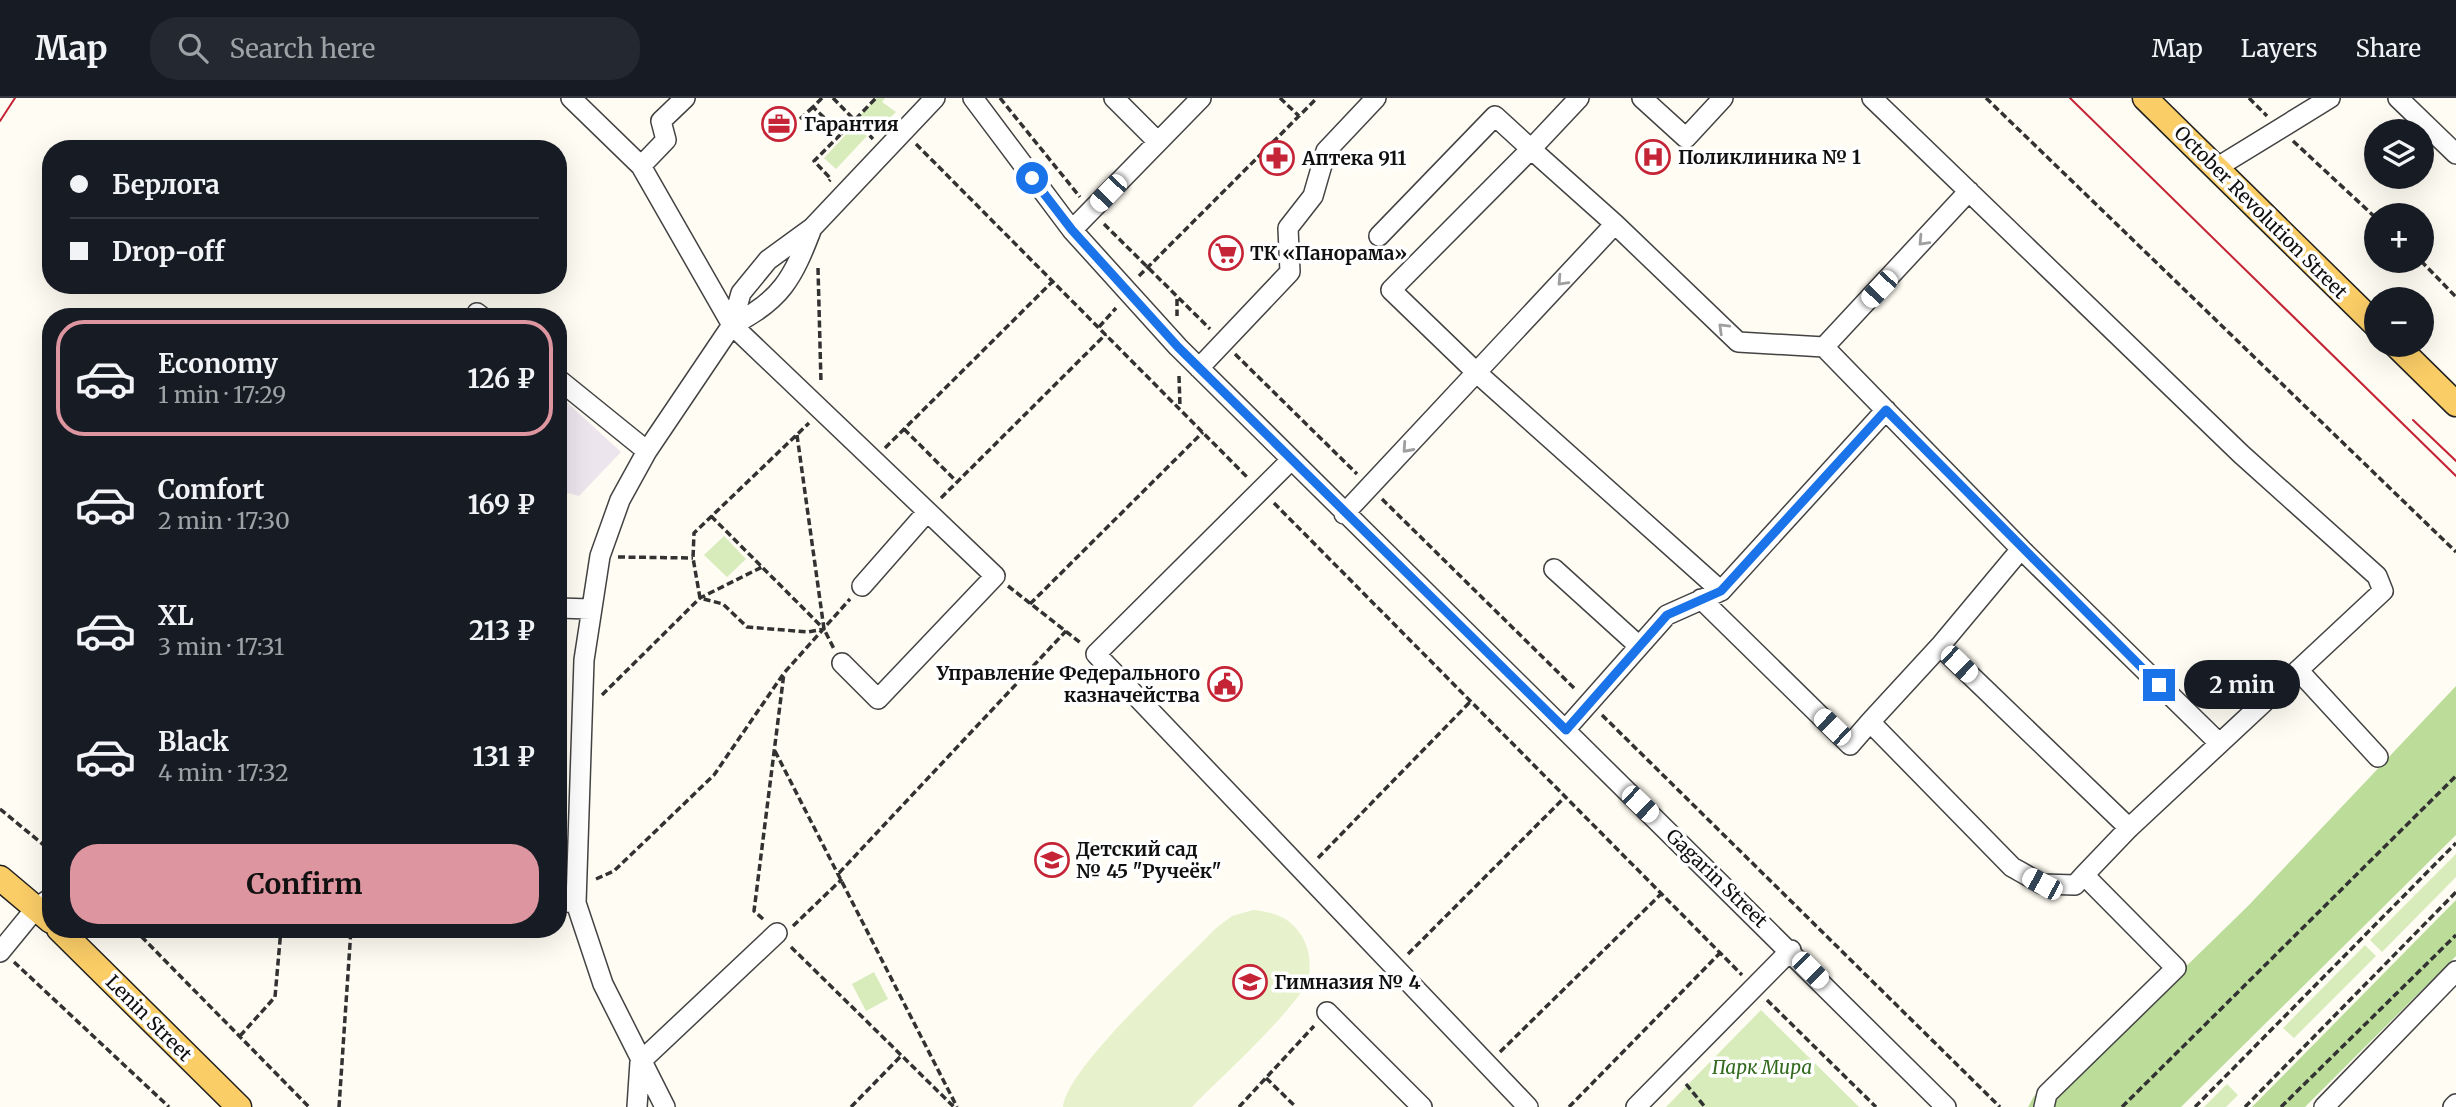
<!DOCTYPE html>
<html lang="en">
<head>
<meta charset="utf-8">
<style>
	body { margin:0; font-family:Merriweather,serif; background:#242831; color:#f1f3f6; height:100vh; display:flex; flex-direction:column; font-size:26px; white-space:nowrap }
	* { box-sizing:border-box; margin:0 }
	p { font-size:23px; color:#9ea1a6 }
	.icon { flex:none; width:38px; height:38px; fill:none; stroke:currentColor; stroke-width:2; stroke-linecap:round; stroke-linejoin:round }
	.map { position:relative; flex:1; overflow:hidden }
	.side { position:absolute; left:42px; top:210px; width:525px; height:630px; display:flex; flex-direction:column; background:#171b24; border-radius:28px; box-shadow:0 7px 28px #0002 }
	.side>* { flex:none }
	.guide { position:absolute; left:42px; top:42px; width:525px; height:154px; border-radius:28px; box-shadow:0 7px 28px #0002; display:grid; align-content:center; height:154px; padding:0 28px; background:#171b24 }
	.buttons { position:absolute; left:2364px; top:21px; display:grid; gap:14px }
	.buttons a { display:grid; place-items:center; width:70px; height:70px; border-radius:50%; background:#171b24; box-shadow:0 7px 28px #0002; font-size:35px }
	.end { position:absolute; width:32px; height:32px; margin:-16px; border:9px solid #1a73e8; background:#fff; box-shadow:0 0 0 4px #fff }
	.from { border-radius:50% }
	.bubble { position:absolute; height:49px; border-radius:24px; background:#171b24; box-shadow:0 7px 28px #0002; font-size:23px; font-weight:700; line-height:49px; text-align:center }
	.car { position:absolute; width:21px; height:42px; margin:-21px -10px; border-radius:9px; box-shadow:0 0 5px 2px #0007; background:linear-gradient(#fff 24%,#345 0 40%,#fff 0 76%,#345 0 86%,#fff 0) }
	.guide b { display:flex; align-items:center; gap:24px; height:66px; font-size:26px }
	.guide b+b { border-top:2px solid #363941 }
	.guide i { width:18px; height:18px; background:#f1f3f6 }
	ul { padding:12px 0 0; list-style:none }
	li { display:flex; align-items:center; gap:21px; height:116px; margin:0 14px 10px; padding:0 14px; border:4px solid transparent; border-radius:28px }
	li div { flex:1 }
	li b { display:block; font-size:26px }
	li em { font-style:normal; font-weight:700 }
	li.current { border-color:#dd96a0 }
	li>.icon { width:63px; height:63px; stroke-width:1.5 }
	.primary-button { display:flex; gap:14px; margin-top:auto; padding:14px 28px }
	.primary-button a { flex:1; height:80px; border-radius:28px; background:#dd96a0; color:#111; font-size:28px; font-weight:700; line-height:80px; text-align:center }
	header { display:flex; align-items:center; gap:42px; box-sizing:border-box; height:98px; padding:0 35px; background:#171b24; border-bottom:2px solid #363941 }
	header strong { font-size:33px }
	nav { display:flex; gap:38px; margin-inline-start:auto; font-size:24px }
	.search { width:490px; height:63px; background:#242831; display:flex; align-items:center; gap:18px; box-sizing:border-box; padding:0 24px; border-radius:28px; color:#9ea1a6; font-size:26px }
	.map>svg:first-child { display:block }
	.industrial { fill:#ede5ee }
	.green { fill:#d7ebbb }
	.forest { fill:#bcdc9a }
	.pitch { fill:#e7f2cd }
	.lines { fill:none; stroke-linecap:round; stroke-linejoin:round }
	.minor-casing { stroke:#434343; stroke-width:22 }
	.major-casing { stroke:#212121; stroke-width:27 }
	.path { stroke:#323232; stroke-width:3.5; stroke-dasharray:7 3.5; stroke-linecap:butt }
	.minor { stroke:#fff; stroke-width:19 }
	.major { stroke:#facd67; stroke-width:24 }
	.tram { stroke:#c42436; stroke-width:2 }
	.oneway { stroke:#9f9f9f }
	.route { stroke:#1a73e8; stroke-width:9 }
	.labels { text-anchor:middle; stroke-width:7; stroke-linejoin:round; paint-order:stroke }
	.poi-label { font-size:19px; font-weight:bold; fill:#101010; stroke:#fff; text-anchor:start }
	.street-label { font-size:19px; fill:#101010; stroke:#fff }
	.park-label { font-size:19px; font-style:italic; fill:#326a1e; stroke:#fff }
</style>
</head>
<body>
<header>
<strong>Map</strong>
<div class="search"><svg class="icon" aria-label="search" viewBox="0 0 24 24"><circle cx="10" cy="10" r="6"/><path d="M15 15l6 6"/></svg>Search here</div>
<nav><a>Map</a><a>Layers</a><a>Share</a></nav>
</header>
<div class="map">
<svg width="2456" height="1009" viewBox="0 0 2456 1009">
	<rect width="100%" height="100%" fill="#fffcf3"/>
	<path class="industrial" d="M558,296L621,354L579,398L568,395L558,405Z"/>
	<path class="green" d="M877,0H885L882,4L896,14L874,36L857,20Z
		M855,27L867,38L836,71L824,60Z
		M724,438L746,461L727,479L704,457Z
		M2456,756V779L2382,854L2370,842Z
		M2365,847L2376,858L2294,940L2283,930Z
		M874,874L888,901L866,913L852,886Z
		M1761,912L1859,1009H1666Z
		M2227,986L2238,997L2226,1009H2204Z"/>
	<path class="forest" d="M2456,588V737L2181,1009H2028L2034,998L2087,965L2249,807Z
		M2456,802V858L2305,1009H2252Z"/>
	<path class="pitch" d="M1253,812C1272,814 1287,818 1299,834C1309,847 1312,865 1308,881C1301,907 1215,985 1192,1009H1063C1066,970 1184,864 1216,830L1232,818Z"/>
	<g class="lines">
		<g class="minor-casing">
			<path id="minor" d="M571,0L641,68L732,227L995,478L878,601L842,565
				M973,0L1072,132L1178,249L1946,1009
				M1114,0L1158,44
				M1579,0L1531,51L1615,126
				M1642,0L1686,40L1723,0
				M1872,0L2241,356L2377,478L2383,493L2129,730L2084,777L2176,870L2047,996L2044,1009
				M2398,0L2456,56
				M641,68L666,42L661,23L685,0
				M2216,70L2330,0
				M1072,132L1201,0
				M1379,138L1495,18L1531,51L1391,192L1477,275L1721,493
				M477,215L482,219
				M732,227C781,203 793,180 812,130
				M1824,249L2021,451L2219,645
				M1199,270L1290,174L1288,130L1313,98L1326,53L1376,0
				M558,281L647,353
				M1290,363L1096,556L1528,1009
				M1344,416L1615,126L1738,244L1824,249L1969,93
				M1554,471L1639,548
				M862,488L927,414
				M1701,501L1850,647L1870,624L2012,769L2042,786L2075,787L2084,777
				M558,510L590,511
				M1940,548L2021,451
				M2298,572L2378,659
				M1870,624L1940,548L2129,730
				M1565,632L1667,517L1721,493L1886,312
				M558,803L576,805
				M0,854L36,810L51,800
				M1327,914L1422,1009
				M637,1009L640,964L777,835
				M665,1009L603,886L576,805L584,562L600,458L620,402L647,353L732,227L741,195L768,162L812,130L935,0
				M1636,1009L1791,852
				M2324,1009L2456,873
				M2453,1009L2456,1006"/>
		</g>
		<g class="major-casing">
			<path id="major" d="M2145,0L2376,227
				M2396,247L2456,306
				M0,780L51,823
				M59,831L239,1009"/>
		</g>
		<path class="path" d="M822,0L813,9L841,36L814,63L831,81L829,83
			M833,0L873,41
			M1000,0L1080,99
			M1280,0L1299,18
			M1986,0L2456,454
			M2249,0L2267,18
			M800,21L813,9
			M841,36L876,0
			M2293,43L2376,120
			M916,46L1248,380
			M1104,126L1210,231
			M2421,163L2456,199
			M818,170L821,285
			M1139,178L1317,0
			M1177,201V218
			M1099,229L1116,210
			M1235,256L1357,376
			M1179,278L1180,309
			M904,331L957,384
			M797,337L824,531L834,551
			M885,350L1052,184
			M941,400L1106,236
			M1382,401L1576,592
			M1274,405L1742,877
			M711,418L824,531L808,534L747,529L723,506L700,500L693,460L694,435L809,325
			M618,459L693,460
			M1008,488L1082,546
			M1030,506L1203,334
			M602,597L700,500L762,469
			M1602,617L2000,1009
			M775,653L957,1009
			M0,711L51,753
			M1318,760L1470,604
			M839,775L1066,533
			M596,781L614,773L714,677L784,575L850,501
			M763,821L754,813L784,575
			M793,828L842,781
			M134,831L309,1009
			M791,849L954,1009
			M1408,856L1565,699
			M14,864L169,1009
			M1767,902L1876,1009
			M240,938L275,899L281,831
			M1500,954L1661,796
			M1266,980L1296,1009
			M1686,986L1705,1009
			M339,1009L351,831
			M851,1009L901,958
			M1239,1009L1314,928
			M1569,1009L1720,855
			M2122,1009L2456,678
			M2195,1009L2456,745
			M2245,1009L2456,794
			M2281,1009L2456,837"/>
		<use href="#minor" class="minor"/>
		<use href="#major" class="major"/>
		<path class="tram" d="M2070,0L2456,378
			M0,23L15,0
			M2413,322L2456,363"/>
	</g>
	<defs><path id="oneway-chevron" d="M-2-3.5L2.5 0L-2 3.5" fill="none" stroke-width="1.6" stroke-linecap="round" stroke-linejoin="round" transform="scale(1.75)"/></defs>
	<g class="oneway">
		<use href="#oneway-chevron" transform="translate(1923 143) rotate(133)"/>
		<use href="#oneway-chevron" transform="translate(1562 183) rotate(133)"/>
		<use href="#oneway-chevron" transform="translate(1723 230) rotate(-136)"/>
		<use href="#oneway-chevron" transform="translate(1407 350) rotate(132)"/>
	</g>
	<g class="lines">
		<path class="route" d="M1032,80L1072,132L1178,249L1566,632L1667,517L1721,493L1886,312L2159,587"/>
	</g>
	<defs>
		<g id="office-ring" transform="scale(1.75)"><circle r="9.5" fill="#fff" stroke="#c42436" stroke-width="1.5"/><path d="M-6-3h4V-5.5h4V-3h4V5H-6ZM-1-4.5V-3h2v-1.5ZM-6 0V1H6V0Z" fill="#c42436"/></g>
		<g id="hospital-ring" transform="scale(1.75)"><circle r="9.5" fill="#fff" stroke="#c42436" stroke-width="1.5"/><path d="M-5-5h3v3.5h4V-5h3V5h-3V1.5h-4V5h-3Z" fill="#c42436"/></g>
		<g id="pharmacy-ring" transform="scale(1.75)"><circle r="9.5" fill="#fff" stroke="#c42436" stroke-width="1.5"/><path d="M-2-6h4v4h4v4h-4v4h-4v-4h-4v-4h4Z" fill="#c42436"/></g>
		<g id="supermarket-ring" transform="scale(1.75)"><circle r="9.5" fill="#fff" stroke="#c42436" stroke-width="1.5"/><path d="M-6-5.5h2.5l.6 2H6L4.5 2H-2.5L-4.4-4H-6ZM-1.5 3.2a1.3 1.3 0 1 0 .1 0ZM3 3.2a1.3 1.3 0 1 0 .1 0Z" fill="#c42436"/></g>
		<g id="civic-ring" transform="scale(1.75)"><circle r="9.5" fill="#fff" stroke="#c42436" stroke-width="1.5"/><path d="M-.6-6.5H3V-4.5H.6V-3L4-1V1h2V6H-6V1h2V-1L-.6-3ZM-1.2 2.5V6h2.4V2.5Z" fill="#c42436"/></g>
		<g id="school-ring" transform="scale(1.75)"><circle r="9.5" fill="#fff" stroke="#c42436" stroke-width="1.5"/><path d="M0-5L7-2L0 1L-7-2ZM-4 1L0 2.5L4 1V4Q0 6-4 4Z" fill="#c42436"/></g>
	</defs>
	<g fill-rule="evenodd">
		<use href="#office-ring" x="779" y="26"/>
		<use href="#hospital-ring" x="1653" y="59"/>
		<use href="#pharmacy-ring" x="1277" y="60"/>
		<use href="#supermarket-ring" x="1226" y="155"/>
		<use href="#civic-ring" x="1225" y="586"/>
		<use href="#school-ring" x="1052" y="762"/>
		<use href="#school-ring" x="1250" y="884"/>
	</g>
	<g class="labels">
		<g class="poi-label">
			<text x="804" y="33">Гарантия</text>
			<text x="1678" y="66">Поликлиника № 1</text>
			<text x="1302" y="67">Аптека 911</text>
			<text x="1250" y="162">ТК «Панорама»</text>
			<text x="1200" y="582" text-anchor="end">Управление Федерального<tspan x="1200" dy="22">казначейства</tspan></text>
			<text x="1076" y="758">Детский сад<tspan x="1076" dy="22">№ 45 "Ручеёк"</tspan></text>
			<text x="1274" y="891">Гимназия № 4</text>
		</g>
		<g class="street-label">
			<text transform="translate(2261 114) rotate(45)" y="7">October Revolution Street</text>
			<text transform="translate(1717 780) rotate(44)" y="7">Gagarin Street</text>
			<text transform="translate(149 920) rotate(45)" y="7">Lenin Street</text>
		</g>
		<g class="park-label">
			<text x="1762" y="976">Парк Мира</text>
		</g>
	</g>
</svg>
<div class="buttons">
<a><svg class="icon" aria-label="layers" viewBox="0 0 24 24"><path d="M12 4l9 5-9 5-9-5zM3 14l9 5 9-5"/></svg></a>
<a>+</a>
<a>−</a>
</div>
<i class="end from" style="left:1032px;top:80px"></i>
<i class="end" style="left:2159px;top:587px"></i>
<div class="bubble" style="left:2184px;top:562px;width:116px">2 min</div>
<i class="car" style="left:1108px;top:95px;rotate:224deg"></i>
<i class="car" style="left:1879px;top:191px;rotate:223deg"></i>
<i class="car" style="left:1959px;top:566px;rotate:134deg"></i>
<i class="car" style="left:1832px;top:629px;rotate:314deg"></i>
<i class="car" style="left:1640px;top:706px;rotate:134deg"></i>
<i class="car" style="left:2042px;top:786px;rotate:298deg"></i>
<i class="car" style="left:1810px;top:872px;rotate:135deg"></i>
<div class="guide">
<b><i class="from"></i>Берлога</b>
<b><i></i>Drop-off</b>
</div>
<section class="side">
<ul>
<li class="current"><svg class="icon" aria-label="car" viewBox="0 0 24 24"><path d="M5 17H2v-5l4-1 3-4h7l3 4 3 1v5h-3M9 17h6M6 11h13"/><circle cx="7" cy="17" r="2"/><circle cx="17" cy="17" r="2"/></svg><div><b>Economy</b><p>1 min · 17:29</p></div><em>126 ₽</em></li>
<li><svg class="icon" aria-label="car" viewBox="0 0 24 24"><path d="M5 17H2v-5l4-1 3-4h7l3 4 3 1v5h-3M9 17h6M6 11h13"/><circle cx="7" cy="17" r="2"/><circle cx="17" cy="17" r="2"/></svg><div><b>Comfort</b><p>2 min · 17:30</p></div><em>169 ₽</em></li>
<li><svg class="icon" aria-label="car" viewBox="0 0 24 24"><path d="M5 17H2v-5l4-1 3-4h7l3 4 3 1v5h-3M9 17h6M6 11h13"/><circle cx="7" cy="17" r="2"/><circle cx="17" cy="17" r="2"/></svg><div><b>XL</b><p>3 min · 17:31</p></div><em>213 ₽</em></li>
<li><svg class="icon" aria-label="car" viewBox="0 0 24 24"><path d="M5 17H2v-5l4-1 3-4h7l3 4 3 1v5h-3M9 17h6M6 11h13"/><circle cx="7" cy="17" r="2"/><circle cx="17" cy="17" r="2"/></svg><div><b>Black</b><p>4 min · 17:32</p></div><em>131 ₽</em></li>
</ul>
<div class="primary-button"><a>Confirm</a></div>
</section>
</div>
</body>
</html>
